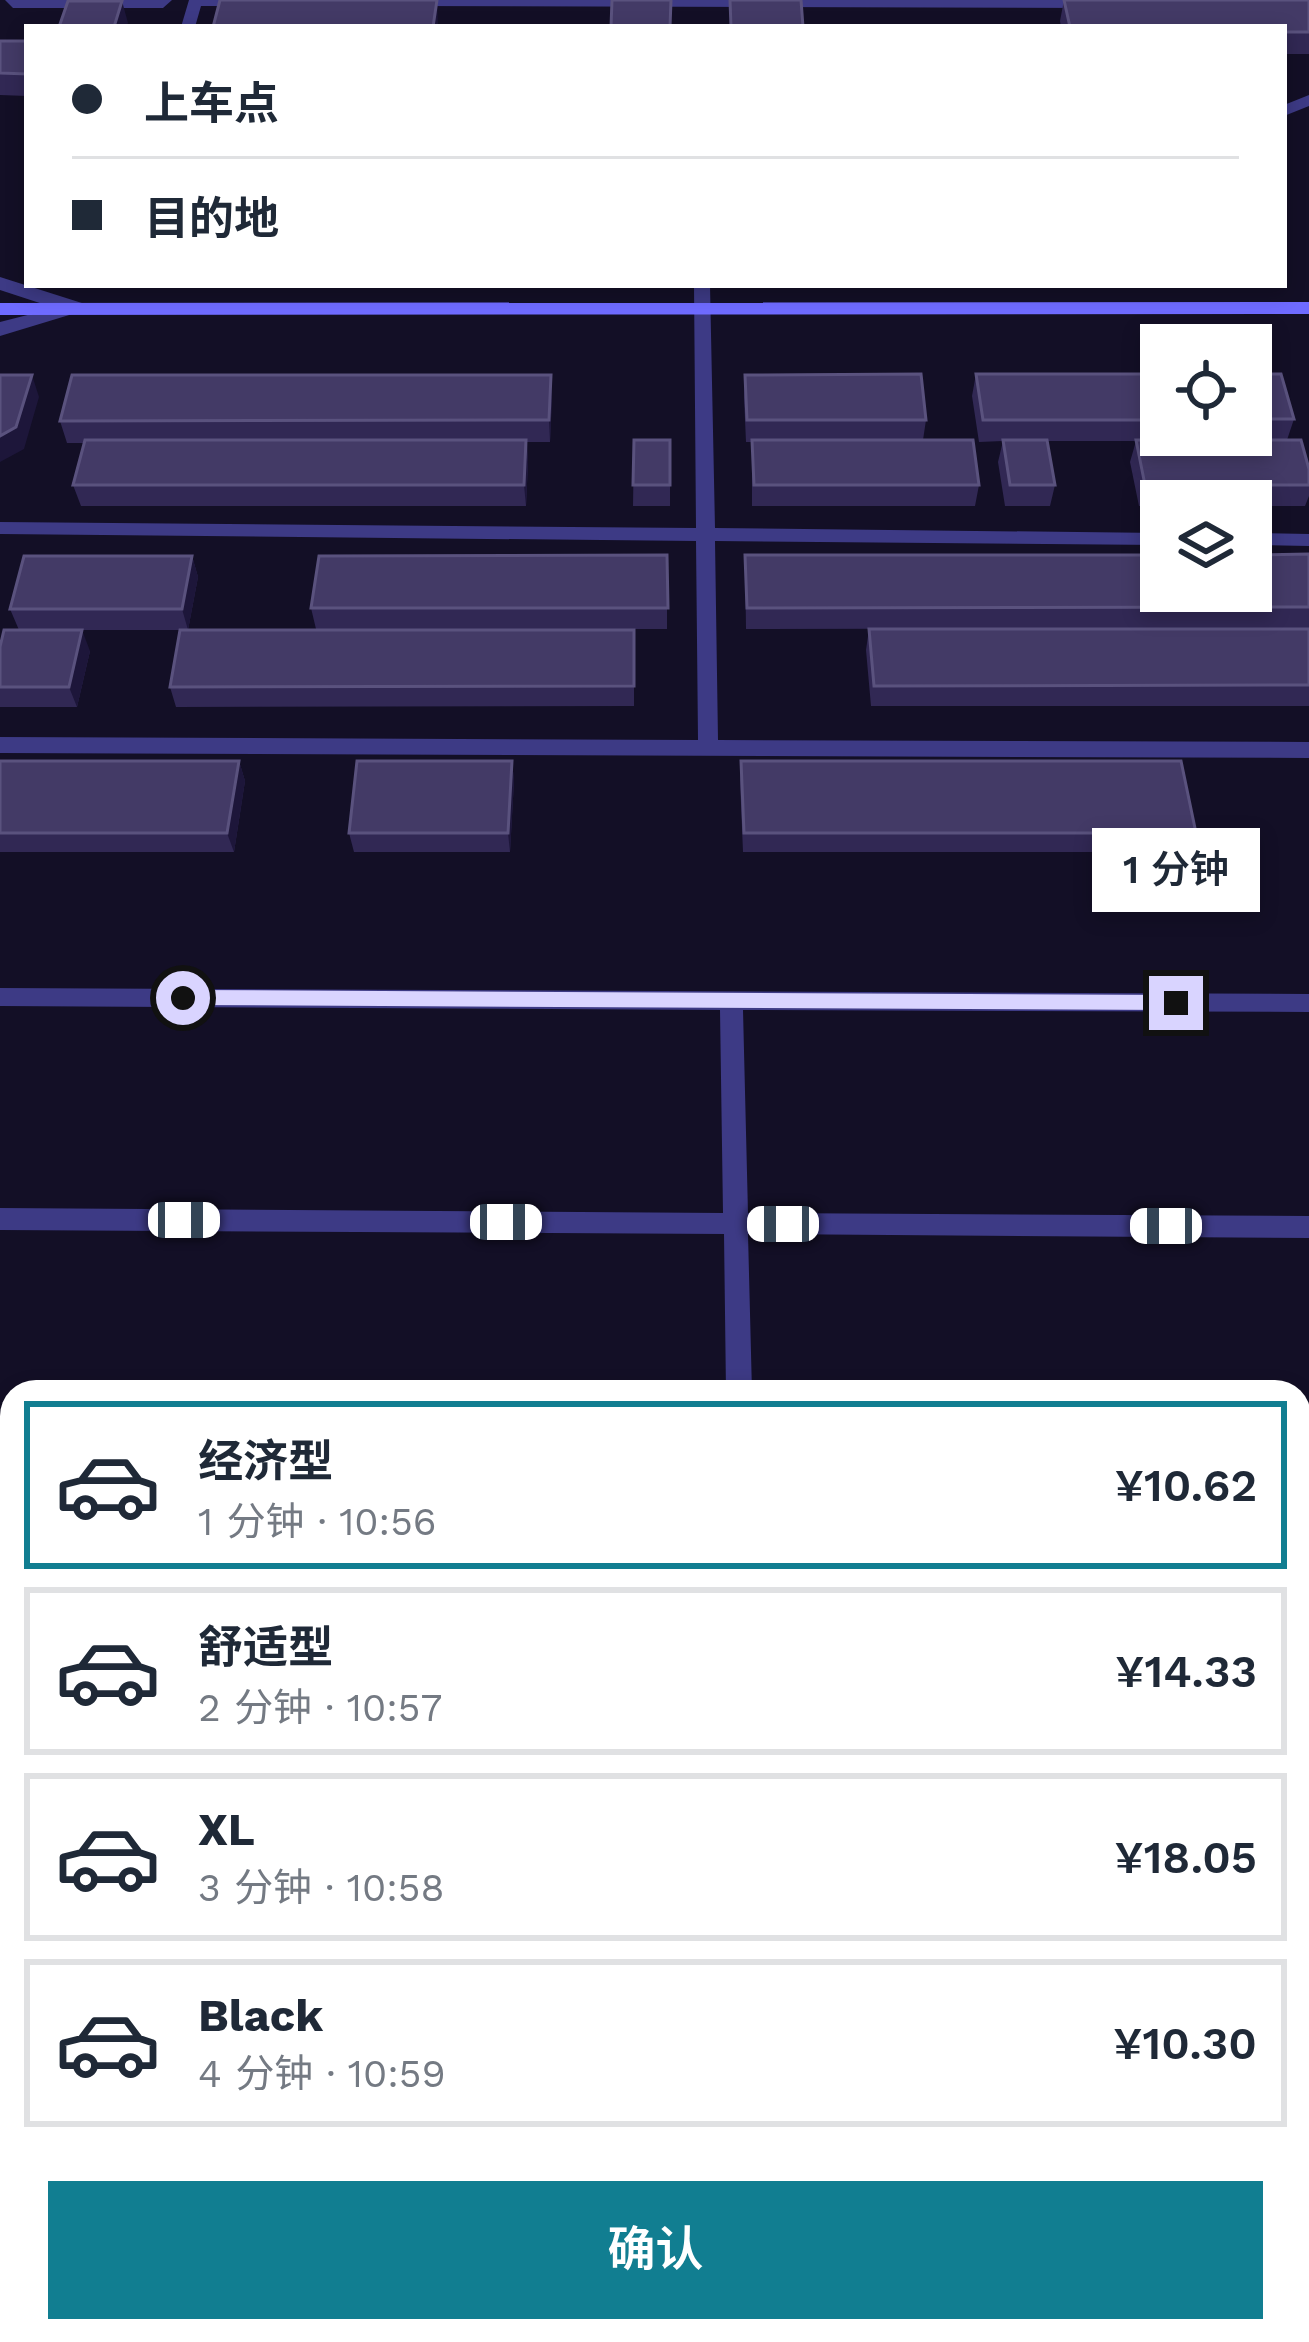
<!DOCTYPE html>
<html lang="zh">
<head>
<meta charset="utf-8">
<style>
	body { margin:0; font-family:"Work Sans","Noto Sans SC",sans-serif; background:#f2f2f3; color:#1f2937; height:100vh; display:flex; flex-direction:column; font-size:45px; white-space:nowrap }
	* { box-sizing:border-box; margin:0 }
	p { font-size:39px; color:#747a83 }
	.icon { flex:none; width:66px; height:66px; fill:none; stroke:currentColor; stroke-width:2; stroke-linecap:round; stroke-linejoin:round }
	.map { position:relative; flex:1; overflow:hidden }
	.panel { position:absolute; left:0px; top:1380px; width:1311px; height:963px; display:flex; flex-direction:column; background:#fff; border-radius:36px 36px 0 0; box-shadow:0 6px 18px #0003 }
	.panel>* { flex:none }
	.guide { position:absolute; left:24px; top:24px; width:1263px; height:264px; border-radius:0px; box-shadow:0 6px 18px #0003; display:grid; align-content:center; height:264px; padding:0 48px; background:#fff }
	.fabs { position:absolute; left:1140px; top:324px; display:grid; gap:24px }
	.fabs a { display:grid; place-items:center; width:132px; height:132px; border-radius:0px; background:#fff; box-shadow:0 6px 18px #0003; font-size:60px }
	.end { position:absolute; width:54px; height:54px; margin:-27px; border:15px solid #d9d4ff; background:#111; box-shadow:0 0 0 6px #111 }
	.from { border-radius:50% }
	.bubble { position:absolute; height:84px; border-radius:0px; background:#fff; box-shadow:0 6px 18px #0003; font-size:39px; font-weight:600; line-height:84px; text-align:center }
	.car { position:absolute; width:36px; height:72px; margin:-36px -18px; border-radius:15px; box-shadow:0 0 9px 3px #0007; background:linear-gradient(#fff 24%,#345 0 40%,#fff 0 76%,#345 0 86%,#fff 0) }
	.guide b { display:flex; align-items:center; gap:42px; height:114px; font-size:45px }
	.guide b+b { border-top:3px solid #e0e1e3 }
	.guide i { width:30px; height:30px; background:#1f2937 }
	ul { padding:21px 0 0; list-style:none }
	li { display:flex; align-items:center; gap:36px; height:168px; margin:0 24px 18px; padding:0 24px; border:6px solid #e0e1e3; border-radius:0px }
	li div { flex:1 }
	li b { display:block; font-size:45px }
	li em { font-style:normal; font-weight:600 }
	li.current { border-color:#117e91 }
	li>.icon { width:108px; height:108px; stroke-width:1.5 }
	.button { display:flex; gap:24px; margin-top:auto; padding:24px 48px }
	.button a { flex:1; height:138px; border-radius:0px; background:#117e91; color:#fff; font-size:48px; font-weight:600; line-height:138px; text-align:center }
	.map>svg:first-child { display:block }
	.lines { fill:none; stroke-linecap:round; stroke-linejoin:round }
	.service { fill:#3d3a85; fill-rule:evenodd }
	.tertiary { fill:#3d3a85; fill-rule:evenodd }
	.secondary { fill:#6f6bff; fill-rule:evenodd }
	.wall { fill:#312854 }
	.shaded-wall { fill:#1d163a }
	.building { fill:#433a66; stroke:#5a527e; stroke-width:3 }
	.route { fill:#d9d4ff }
</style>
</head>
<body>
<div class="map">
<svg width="1309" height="2342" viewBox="0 0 1309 2342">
	<rect width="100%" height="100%" fill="#130f26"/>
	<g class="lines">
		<path class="service" d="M5,0H172L163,8H13Z
			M189,0H257L258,2L251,6H201L195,27H181Z
			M399,0H1092L1098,4L1091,8L405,6Z
			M1309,95V106L1284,116V105Z
			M694,285H710L715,528L1161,533V545L715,541L718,740L1309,742V758L0,753V737L698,740L696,541L0,534V522L696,528Z
			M1251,533L1309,534V546L1251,545Z
			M0,988L1309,994V1012L743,1010L748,1213L1309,1216V1238L748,1234L752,1392H726L724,1234L0,1230V1208L723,1213L720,1010L0,1006Z
			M0,1424H12V1448H0Z
			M1299,1432H1309V1456H1299Z
			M0,1751H12V1779H0Z
			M1299,1811L1309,1815V1898L1299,1894Z
			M12,1882V1972L0,1979V1890Z
			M0,2177H12V2209H0Z
			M1299,2187H1309V2219H1299Z
			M740,2331H774L775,2342H741Z"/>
		<path class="tertiary" d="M0,277L85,304L89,309L0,336V322L55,308L0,290Z"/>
		<path class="secondary" d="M1309,302V314L0,315V303Z"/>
	</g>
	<path class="wall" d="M1064,0H1309V54H1284V27H1061L1060,21Z
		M0,41H27V96L0,95Z
		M976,374H1161V435H1251V374L1294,419L1287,440L1309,469V496L1305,506H1251V501H1161V506H1139L1130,462L1136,441H1047L1055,485L1050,506H1005L998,462L1003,441L979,442L972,396Z
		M745,375L926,420L923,440L979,485L975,506H752V442H746L744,397Z
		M552,397L550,442H527L528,462L526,506H81L73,485L84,443H67L60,421Z
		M634,440H670V506H633Z
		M1309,554V628L746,629L745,555Z
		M667,555V629H316L311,608Z
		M192,556L198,577L188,630H19L10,609Z
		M869,629H1309V706H871L866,650Z
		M634,630V706L176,707L170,687Z
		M0,647L90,651L77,707H0Z
		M0,761H239L245,781L234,852H0Z
		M512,761L514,781L510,852H354L349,833Z
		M741,761L1196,833L1188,852H743L740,781Z"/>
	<path class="shaded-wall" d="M437,0L438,27H433Z
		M122,1L128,23L126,27H114Z
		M32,375L39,397L24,449L0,462V436Z
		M551,375L552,397L550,442L549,420Z
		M526,440L528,462L526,506L524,485Z
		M192,556L198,577L188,630L182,609Z
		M82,630L90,651L77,707L69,687Z
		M239,761L245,781L234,852L227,833Z
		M512,761L514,781L510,852L508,833Z"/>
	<path class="building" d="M220,0H437L433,27H213Z
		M612,0H671L670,27H611Z
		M730,0H801L803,27H731Z
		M1064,0H1309V32H1284V27H1070Z
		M68,1H122L114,27H59Z
		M0,41H27V74L0,73Z
		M921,374L926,420H747L745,375Z
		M976,374H1161V420H983Z
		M1251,374H1281L1294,419H1251Z
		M0,375H32L16,427L0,436Z
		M72,375H551L549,420L60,421Z
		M85,440H526L524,485H73Z
		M634,440H670V485H633Z
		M752,440H973L979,485H754Z
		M1003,440H1047L1055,485H1010Z
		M1136,440H1301L1309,469V485H1145Z
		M1309,554V607L747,608L745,555H1161V591H1251V555Z
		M667,555L668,608H311L319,556Z
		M24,556H192L182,609H10Z
		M869,629H1309V685L874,686Z
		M4,630H82L69,687H0V647Z
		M180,630H634V686L170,687Z
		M0,761H239L227,833H0Z
		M357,761H512L508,833H349Z
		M741,761H1181L1196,833H744Z"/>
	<path class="route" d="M183,990L1176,995L1185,1003L1176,1010L183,1005L174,998Z"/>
</svg>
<div class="fabs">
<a><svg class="icon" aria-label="locate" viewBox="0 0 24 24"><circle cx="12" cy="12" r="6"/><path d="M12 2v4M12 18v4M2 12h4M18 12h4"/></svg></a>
<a><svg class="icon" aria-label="layers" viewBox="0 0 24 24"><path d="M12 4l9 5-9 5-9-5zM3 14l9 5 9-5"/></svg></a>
</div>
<i class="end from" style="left:183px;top:998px"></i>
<i class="end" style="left:1176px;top:1003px"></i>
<div class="bubble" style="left:1092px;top:828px;width:168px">1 分钟</div>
<i class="car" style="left:184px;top:1220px;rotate:90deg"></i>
<i class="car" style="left:506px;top:1222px;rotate:90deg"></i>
<i class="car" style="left:783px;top:1224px;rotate:270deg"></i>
<i class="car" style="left:1166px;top:1226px;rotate:270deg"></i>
<div class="guide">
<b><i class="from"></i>上车点</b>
<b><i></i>目的地</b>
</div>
<section class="panel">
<ul>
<li class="current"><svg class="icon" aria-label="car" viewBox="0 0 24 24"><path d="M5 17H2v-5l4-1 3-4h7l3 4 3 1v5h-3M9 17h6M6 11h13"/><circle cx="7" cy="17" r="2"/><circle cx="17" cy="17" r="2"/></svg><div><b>经济型</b><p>1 分钟 · 10:56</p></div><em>¥10.62</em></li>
<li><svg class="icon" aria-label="car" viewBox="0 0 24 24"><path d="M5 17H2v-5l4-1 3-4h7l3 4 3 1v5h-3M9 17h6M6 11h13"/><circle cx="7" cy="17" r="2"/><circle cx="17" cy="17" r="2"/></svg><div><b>舒适型</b><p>2 分钟 · 10:57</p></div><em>¥14.33</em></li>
<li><svg class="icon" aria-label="car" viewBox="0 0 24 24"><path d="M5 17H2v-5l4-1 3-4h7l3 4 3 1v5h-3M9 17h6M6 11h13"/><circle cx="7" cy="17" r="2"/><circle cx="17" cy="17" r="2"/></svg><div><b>XL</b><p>3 分钟 · 10:58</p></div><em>¥18.05</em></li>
<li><svg class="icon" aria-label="car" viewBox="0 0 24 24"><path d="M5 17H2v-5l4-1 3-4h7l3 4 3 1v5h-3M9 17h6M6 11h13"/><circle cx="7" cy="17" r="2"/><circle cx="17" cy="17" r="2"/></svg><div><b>Black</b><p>4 分钟 · 10:59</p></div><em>¥10.30</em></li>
</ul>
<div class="button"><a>确认</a></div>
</section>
</div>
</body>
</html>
